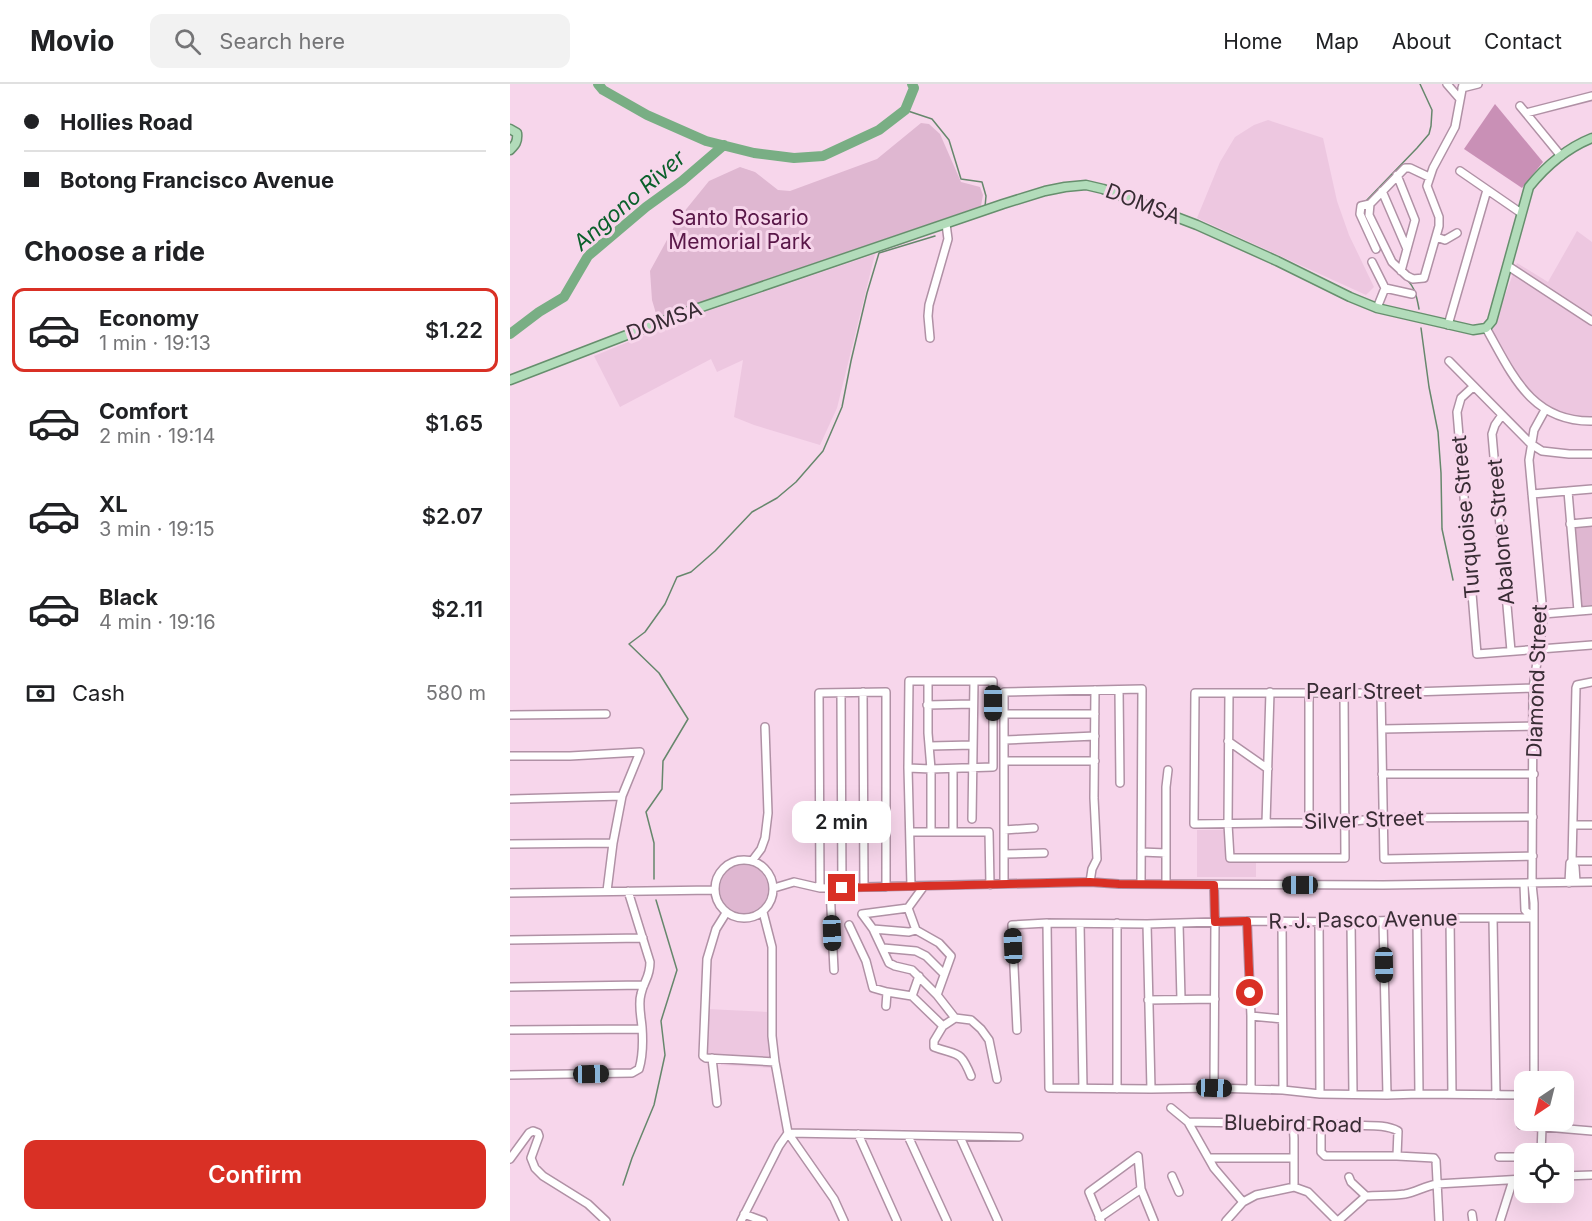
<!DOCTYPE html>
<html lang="en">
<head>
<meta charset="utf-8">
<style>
	body { margin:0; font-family:Inter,sans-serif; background:#f2f2f2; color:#202124; height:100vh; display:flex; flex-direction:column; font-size:22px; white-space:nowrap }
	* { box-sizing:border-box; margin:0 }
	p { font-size:20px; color:#757577 }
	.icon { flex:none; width:33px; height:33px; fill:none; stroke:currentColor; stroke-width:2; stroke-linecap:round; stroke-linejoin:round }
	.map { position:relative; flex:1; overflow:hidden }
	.panel { display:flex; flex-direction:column; background:#fff; width:510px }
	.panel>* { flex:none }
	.banner { display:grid; align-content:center; height:132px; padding:0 24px; background:#fff }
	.needle { width:39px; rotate:215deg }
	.fabs { position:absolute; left:1004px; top:987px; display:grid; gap:12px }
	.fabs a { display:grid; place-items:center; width:60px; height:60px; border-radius:12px; background:#fff; box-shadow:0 6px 24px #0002; font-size:30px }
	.end { position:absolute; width:27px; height:27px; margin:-14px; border:8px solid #d93025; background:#fff; box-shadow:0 0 0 3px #fff }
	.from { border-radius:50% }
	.bubble { position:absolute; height:42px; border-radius:12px; background:#fff; box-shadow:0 6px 24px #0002; font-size:20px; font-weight:600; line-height:42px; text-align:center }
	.car { position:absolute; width:18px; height:36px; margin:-18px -9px; border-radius:8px; box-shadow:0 0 4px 2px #0007; background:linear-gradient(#222 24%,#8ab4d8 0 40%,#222 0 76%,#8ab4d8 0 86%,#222 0) }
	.banner b { display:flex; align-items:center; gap:21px; height:57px; font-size:22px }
	.banner b+b { border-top:2px solid #e0e0e0 }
	.banner i { width:15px; height:15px; background:#202124 }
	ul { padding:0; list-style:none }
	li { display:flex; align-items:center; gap:18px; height:84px; margin:0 12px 9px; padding:0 12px; border:3px solid transparent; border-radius:12px }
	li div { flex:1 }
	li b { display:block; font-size:22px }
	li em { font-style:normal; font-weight:600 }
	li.on { border-color:#d93025 }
	li>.icon { width:54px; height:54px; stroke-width:1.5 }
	h2 { padding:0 24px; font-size:27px; line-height:72px }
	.pay { display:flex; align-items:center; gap:15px; height:66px; padding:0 24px; font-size:22px }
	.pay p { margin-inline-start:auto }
	.cta { display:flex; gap:12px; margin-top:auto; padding:12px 24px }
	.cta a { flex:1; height:69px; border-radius:12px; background:#d93025; color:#fff; font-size:24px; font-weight:600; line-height:69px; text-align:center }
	header { display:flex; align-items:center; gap:36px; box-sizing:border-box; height:84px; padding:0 30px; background:#fff; border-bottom:2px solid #e0e0e0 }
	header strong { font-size:28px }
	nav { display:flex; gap:33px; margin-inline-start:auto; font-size:21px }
	.search { width:420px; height:54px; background:#f2f2f2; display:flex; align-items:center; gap:15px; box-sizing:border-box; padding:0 21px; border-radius:12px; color:#757577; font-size:22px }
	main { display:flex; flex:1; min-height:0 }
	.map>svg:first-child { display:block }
	.built { fill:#edc7e0 }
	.green { fill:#dfb7d1 }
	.forest { fill:#c990b6 }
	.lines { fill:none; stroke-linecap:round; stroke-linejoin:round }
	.stream { stroke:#66876c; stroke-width:1.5 }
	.river { stroke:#79ae84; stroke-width:10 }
	.minor-casing { stroke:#b091a5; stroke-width:10 }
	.major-casing { stroke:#668f6d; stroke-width:11 }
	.minor { stroke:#fff; stroke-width:7 }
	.major { stroke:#b2dcba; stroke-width:8 }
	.route { stroke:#d93025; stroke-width:8 }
	.labels { text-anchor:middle; stroke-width:6; stroke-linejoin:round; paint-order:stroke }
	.street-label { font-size:21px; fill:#382c34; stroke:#f7d6eb }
	.park-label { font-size:21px; fill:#591748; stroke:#f7d6eb }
	.water-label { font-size:22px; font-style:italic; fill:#0a602b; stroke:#f7d6eb }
</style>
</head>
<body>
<header>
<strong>Movio</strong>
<div class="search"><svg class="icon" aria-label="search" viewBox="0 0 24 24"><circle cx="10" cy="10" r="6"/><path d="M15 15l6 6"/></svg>Search here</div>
<nav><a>Home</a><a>Map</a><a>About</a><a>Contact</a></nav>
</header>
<main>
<section class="panel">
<div class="banner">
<b><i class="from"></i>Hollies Road</b>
<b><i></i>Botong Francisco Avenue</b>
</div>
<h2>Choose a ride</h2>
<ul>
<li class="on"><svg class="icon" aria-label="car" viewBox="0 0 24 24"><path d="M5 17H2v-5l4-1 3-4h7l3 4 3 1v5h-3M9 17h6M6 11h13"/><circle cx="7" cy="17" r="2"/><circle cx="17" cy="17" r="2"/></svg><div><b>Economy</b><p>1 min · 19:13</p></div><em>$1.22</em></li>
<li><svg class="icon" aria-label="car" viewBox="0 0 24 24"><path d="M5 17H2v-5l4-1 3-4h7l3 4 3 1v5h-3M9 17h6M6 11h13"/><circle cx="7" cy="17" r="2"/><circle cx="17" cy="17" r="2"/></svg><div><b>Comfort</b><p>2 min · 19:14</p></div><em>$1.65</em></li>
<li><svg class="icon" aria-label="car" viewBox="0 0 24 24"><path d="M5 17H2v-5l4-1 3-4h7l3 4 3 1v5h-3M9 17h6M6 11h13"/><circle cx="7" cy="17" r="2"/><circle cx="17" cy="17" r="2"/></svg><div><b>XL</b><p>3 min · 19:15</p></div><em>$2.07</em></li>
<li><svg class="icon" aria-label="car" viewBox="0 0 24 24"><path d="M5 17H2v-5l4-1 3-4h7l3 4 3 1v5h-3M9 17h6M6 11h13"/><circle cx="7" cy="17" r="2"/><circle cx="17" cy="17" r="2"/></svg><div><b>Black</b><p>4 min · 19:16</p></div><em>$2.11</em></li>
</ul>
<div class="pay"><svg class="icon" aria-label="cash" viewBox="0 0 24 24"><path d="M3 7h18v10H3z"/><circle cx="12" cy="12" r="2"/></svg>Cash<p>580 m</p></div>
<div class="cta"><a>Confirm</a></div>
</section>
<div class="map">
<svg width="1082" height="1137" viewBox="0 0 1082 1137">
	<rect width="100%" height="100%" fill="#f7d6eb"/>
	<path class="built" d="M758,36L813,54L827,117L839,151L864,203L856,211L687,134L710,78L725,53L744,41Z
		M1067,147L1082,158V333L1067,334L1041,326L1033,321L1001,284L982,247L1007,179L1038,198Z
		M365,170L327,324L310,361L244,341L224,333L233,276L207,288L201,275L110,323L84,272L174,235Z
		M687,746H717V778H746V793H687Z
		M197,925L259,928L261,984L211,981V972L196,971Z"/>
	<path class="green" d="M411,39L419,40L430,50L451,98L470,103L473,111L471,122L147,233L142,216L140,187L169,134L199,97L230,83L245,88L268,106L280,107L367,75Z
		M1082,441V521L1070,522L1062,442Z
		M210 805a24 24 0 1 1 48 0a24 24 0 1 1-48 0Z"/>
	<path class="forest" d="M985,20L1033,78L1012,104L954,65Z"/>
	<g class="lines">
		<path class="stream" d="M395,26L422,35L439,56L451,95L472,98L476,112L475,123
			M856,117L907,64L919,50L921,42L922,26L910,0
			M854,126L855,132L876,173
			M897,196C905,203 907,214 909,225
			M911,244L919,303L928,348L931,389L932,445L943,496
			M144,795V759L136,728L152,705L153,677L178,635L149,589L119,560L135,548L155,520L167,493L181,488L205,467L242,428L267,414L286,398L313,367L332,323L341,277L357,209L369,169L425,152
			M113,1101L122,1074L144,1021L155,971L151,937L167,886L146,816"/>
		<path class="river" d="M88,0L93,6L137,31L196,57L244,69L284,74L313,72L369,46L395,26L404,4L402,0
			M0,250L29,228L54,213L78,172L136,123L172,97L214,61"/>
		<g class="minor-casing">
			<path id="minor" d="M937,0L950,15
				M952,4L968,0
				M1010,22L1051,72
				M1016,29L1082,12
				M950,87L1011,129
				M887,91L905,136L891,187
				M872,107L897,165
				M860,120L859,131L882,178L897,192L903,195L914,194L929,142V133L917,102L923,84L945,43L953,0
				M860,120L895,84H900L919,93
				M860,120L851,122L850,130L866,165
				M926,153L935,156L947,149
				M862,178L875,204L867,224
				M998,182L1082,237
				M875,204L902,210
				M938,241L977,106
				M976,244C1002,290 1021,338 1082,337
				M420,254L418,232L419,221L438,155L436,140
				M939,277L1021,360L1032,367L1059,370H1082
				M963,303L951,314L947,328L967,570L1082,561
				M992,331L985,341L982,350L1001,567
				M1058,407L1068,527
				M1022,410L1082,405
				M1060,440L1082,438
				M1033,530L1082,526
				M418,598V649L421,685V748
				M609,606L610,699
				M353,608L354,803
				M331,609L332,804
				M719,609L718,740L720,774H835L834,608
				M871,609L874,775L1023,772
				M417,621L463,620
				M495,630H585
				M0,631L96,630
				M872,645L1024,642
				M495,656L585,652
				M718,657L758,685
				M420,662L463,661
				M0,672H60L130,668L112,712L103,759L97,807
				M495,677H585
				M398,684L421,685L483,683V597H399L398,684L401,802
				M872,690H1024
				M0,715L112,712
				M1023,733L873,734L835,738L684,740L685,609H871L1023,604
				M462,735L464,597
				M756,739L760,608
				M799,739V608
				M1064,741H1082
				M494,746L524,744
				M400,748H479L480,801
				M443,748V685
				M0,760L103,759
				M631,768L656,769
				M494,770L534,769
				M205 805a29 29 0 1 1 58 0a29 29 0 1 1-58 0Z
				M242,777L251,765L255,754L258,729L255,643
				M1062,777L1065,783L1066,798
				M1062,777H1082
				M580,798L582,785L587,775L584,714L585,606
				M1059,799L1060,779L1062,777L1066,604L1067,601L1082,598
				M494,800V608L632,605L631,800
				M656,800V703L658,686
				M1014,800L1015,826L1023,834
				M704,801L705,838L704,1004
				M414,802L398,824L406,846L429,859L441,872L427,911L445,934
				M264,804L284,798L310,804L580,798L609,800L873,801L1082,798
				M310,804L309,609L376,608V803
				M320,804L324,886
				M0,809L204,806
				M398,824L352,830L363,845L379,879L385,882L402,886L427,911
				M253,828L262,863V952L265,978L278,1049L324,1115L334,1137
				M216,829L206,845L197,875L193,972L196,974L265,978
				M940,834L942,1010
				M983,834L986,1011
				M907,835L909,1010
				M737,837L741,932V1005
				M873,837L877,1011
				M772,838L773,1006
				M809,838L810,1010
				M841,838L843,1010
				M537,839L539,1004L641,1005L704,1004L773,1006L810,1010L877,1011L909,1010L1014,1011
				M607,839V1005
				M570,840L573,1004
				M637,840L641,1005
				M669,840L671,915
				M339,841L356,877L363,904L377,908
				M363,845L399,848L406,846
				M0,856L133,854
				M373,864L406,867L416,872L434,890
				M0,903L134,901
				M402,912L409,892
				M638,916L705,915
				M376,922L377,908L402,912L433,942L445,934L461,936L471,945L479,956L487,995
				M741,932L772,935
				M433,942L424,957V963C448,972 450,965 461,992
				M0,946L132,945
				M507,946L502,841L537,839L637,840L737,837L841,838L940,834H1023
				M202,974L207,1019
				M0,991L122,989L129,985C133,972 133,957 132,943C131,932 128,920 131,910C134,896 140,894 140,878L118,807
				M1024,998V819L1022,800L1023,604L1032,545L1033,530L1019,376L1024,346L1035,326
				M661,1024L678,1038L704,1084L733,1118
				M678,1038C733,1039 787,1039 842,1041C857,1042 875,1040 888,1047L887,1072
				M783,1040L784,1054V1103
				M811,1040V1068L815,1072H887L924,1074L926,1077L929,1137
				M1011,1041L1082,1047
				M278,1049L509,1053
				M348,1050L387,1137
				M398,1052L437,1137
				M450,1053L488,1137
				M1031,1070L1032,1043
				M989,1073H1014
				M699,1074H784
				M0,1075L19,1049L23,1047L28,1049L29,1052L21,1074L25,1084L33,1092L78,1120L96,1137
				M662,1092L669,1108
				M1053,1092L1082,1091
				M839,1093L841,1098L856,1112
				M234,1130L253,1137
				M962,1130L963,1137
				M589,1134L631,1105
				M231,1137L269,1062L278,1049
				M591,1137L579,1108L628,1072L631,1105L644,1137
				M716,1137L733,1118L746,1111L784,1103L798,1108L827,1137
				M828,1137L856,1112C869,1111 882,1112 895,1110C906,1108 915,1102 927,1100L1014,1095
				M990,1137L1003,1096"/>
		</g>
		<g class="major-casing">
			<path id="major" d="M0,45L7,49C8,58 5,61 0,66
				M0,296L174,229L493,120L535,107L555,103L576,101L593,105L687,141L767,177L840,213L867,224L963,246L976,244L982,237L1019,103C1036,82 1057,64 1082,54"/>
		</g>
		<use href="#minor" class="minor"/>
		<use href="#major" class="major"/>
	</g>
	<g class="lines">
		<path class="route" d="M332,804L580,798L609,800L704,801L705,838L737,837L740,909"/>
	</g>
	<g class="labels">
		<g class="street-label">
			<text transform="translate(633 120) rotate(21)" y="7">DOMSA</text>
			<text transform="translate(154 237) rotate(-20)" y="7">DOMSA</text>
			<text transform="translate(956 433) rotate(-95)" y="7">Turquoise Street</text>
			<text transform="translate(991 448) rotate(-95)" y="7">Abalone Street</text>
			<text transform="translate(1027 597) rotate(-88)" y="7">Diamond Street</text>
			<text x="854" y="615">Pearl Street</text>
			<text transform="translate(854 736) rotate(-2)" y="7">Silver Street</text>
			<text transform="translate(853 836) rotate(-1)" y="7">R. J. Pasco Avenue</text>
			<text transform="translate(783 1040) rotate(1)" y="7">Bluebird Road</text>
		</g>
		<g class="park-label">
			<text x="230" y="141">Santo Rosario<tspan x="230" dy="24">Memorial Park</tspan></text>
		</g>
		<g class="water-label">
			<text transform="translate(119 116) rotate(-41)" y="8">Angono River</text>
		</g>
	</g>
</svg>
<div class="fabs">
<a><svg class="needle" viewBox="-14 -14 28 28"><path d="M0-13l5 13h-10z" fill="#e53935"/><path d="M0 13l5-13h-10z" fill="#757577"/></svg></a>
<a><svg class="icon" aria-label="locate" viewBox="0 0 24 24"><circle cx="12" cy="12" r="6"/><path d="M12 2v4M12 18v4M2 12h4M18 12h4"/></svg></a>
</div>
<i class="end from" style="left:740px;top:909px"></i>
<i class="end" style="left:332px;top:804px"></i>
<div class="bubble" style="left:282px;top:717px;width:99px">2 min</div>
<i class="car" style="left:483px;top:619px;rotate:180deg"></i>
<i class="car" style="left:790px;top:801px;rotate:270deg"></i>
<i class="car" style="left:322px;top:849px;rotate:178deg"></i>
<i class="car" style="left:503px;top:862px;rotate:358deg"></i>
<i class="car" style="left:874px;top:881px;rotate:179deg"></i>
<i class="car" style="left:81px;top:990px;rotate:89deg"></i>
<i class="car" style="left:704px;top:1004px;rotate:92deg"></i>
</div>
</main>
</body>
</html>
